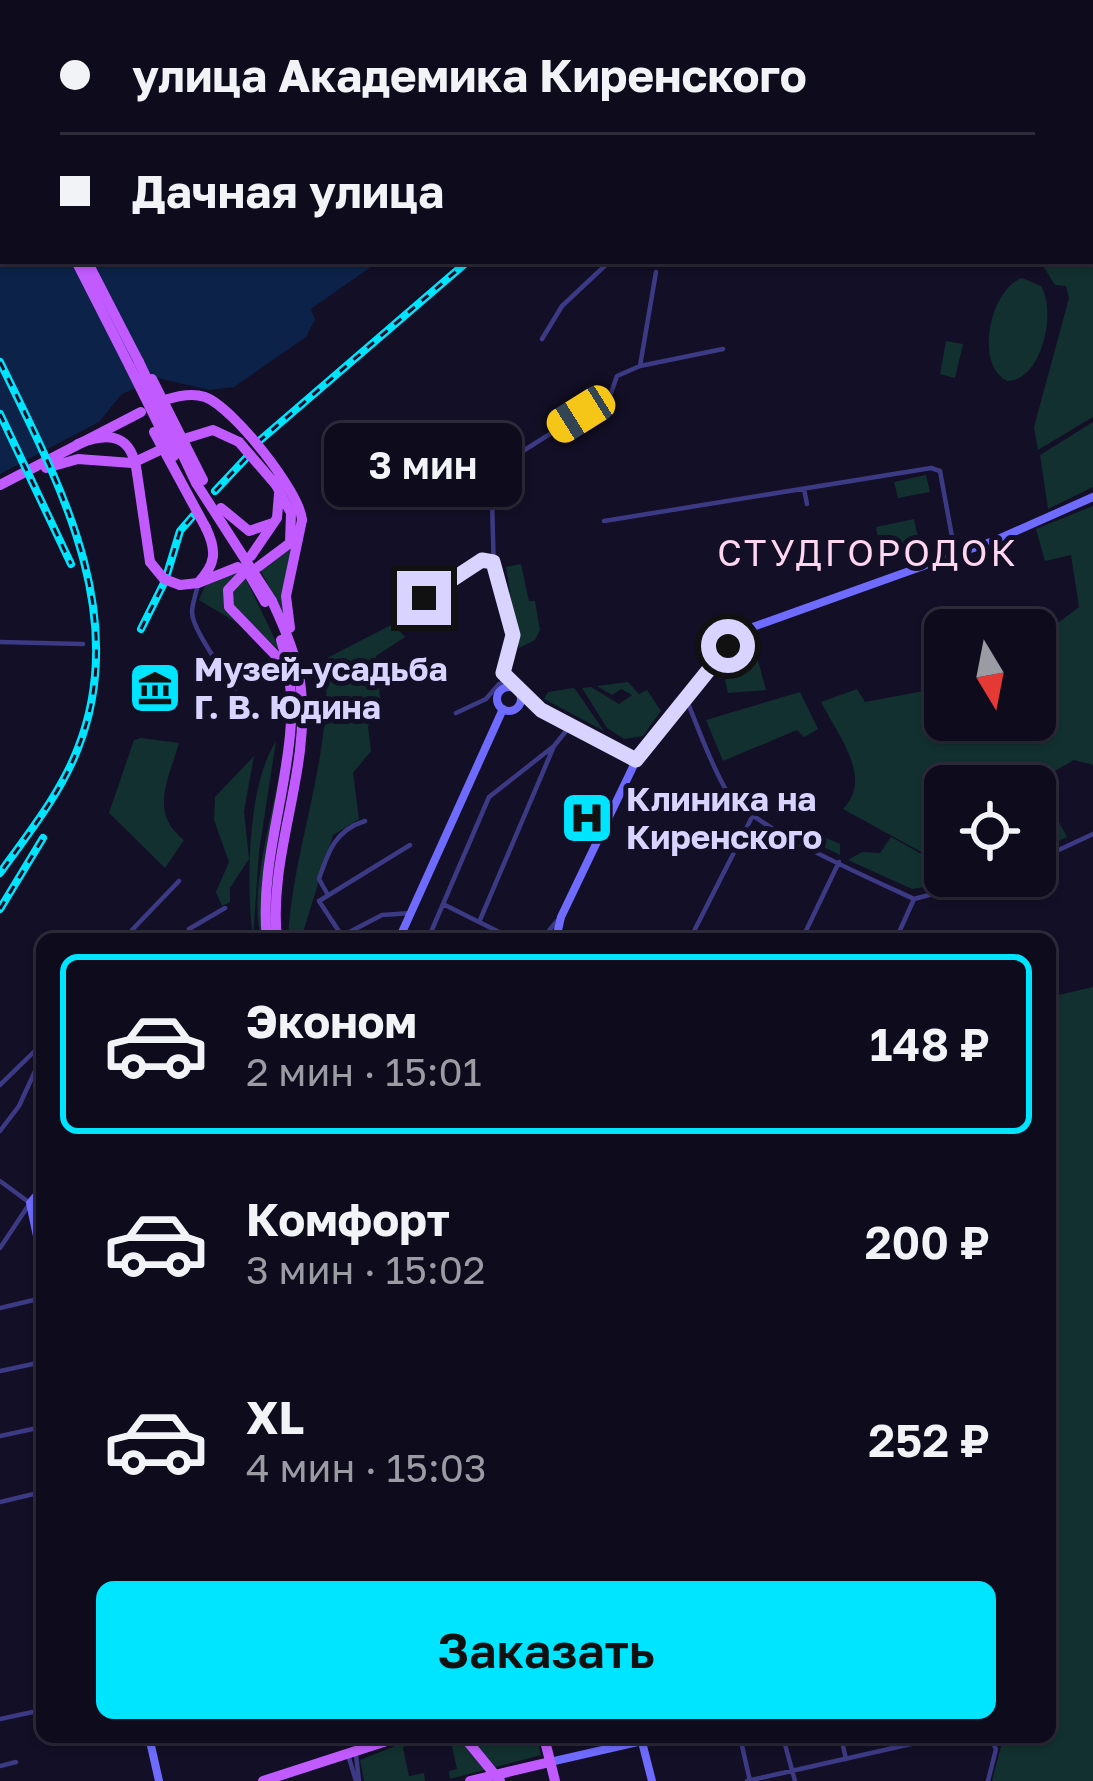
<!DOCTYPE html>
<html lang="ru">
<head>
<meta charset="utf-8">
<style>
	body { margin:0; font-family:"Golos Text",sans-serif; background:#1c1929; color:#f1f3f6; height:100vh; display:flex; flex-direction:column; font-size:45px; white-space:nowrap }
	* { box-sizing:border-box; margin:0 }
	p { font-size:39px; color:#9b9ba3 }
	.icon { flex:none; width:66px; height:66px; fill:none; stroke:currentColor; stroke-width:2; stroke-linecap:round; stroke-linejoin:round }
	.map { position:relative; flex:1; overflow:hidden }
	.details { position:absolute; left:36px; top:933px; width:1020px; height:810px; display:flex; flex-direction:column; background:#0e0b1c; border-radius:18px; box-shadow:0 3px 9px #0004,0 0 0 3px #2e2b3b }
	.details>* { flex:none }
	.guide { position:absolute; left:0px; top:0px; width:1095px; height:264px; box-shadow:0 3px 9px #0004,0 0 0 3px #2e2b3b; display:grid; align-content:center; height:264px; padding:0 60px; background:#0e0b1c }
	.needle { width:78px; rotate:170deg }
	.tools { position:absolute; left:924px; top:609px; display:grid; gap:24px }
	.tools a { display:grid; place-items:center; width:132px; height:132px; border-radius:18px; background:#0e0b1c; box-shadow:0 3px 9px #0004,0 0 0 3px #2e2b3b; font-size:60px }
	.end { position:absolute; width:54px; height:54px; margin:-27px; border:15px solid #d9d4ff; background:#111; box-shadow:0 0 0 6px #111 }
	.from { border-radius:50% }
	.bubble { position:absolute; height:84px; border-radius:18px; background:#0e0b1c; box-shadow:0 3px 9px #0004,0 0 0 3px #2e2b3b; font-size:39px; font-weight:600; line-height:84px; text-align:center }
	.car { position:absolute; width:36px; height:72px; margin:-36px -18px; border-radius:15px; box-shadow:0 0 9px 3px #0007; background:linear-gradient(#f5c518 24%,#345 0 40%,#f5c518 0 76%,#345 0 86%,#f5c518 0) }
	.guide b { display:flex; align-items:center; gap:42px; height:114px; font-size:45px }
	.guide b+b { border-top:3px solid #2e2b3b }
	.guide i { width:30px; height:30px; background:#f1f3f6 }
	ul { padding:21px 0 0; list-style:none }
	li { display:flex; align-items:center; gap:36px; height:180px; margin:0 24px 18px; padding:0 36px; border:6px solid transparent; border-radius:18px }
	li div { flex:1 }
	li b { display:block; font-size:45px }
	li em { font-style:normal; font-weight:600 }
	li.selected { border-color:#00e5ff }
	li>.icon { width:108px; height:108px; stroke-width:1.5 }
	.primary-button { display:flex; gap:24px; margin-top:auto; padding:24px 60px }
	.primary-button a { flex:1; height:138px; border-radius:18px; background:#00e5ff; color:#111; font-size:48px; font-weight:600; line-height:138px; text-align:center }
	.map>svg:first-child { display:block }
	.green { fill:#12302f }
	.water { fill:#0c2248 }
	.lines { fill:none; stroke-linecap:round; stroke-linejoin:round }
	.minor { stroke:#3d3a85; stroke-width:4.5 }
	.secondary { stroke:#6f6bff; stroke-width:8 }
	.primary { stroke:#c25bff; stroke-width:10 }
	.rail-casing { stroke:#00e5ff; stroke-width:8 }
	.rail { stroke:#130f26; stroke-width:3; stroke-dasharray:9; stroke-linecap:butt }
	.primary-bridge { stroke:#c25bff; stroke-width:10 }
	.route { stroke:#d9d4ff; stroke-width:15 }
	.labels { text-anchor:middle; stroke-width:10; stroke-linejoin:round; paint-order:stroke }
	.poi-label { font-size:33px; font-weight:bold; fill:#d9d4ff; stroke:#130f26; text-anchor:start }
	.neighbourhood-label { font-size:36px; letter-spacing:3px; fill:#ffd6f0; stroke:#130f26 }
</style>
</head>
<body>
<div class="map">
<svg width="1093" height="1781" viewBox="0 0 1093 1781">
	<rect width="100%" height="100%" fill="#130f26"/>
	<path class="green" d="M1093,242V417L1038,450L1034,427L1069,298L1066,286L1055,285L1040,261H1092Z
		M1022,278L1041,286C1057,311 1042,381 1007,381C974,365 990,289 1022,278Z
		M946,341L963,344L955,378L940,374Z
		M1093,422V487L1048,509L1040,455Z
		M926,475L930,492L898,498L894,482Z
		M1093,506V765L1074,760L1037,781L1067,837L1035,852V786H945V865L843,809C874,778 837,734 821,702L857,689L865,702L945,687V720H1035V640L1079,607L1071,555L1045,561L1036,529Z
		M914,519L919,542L880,550L876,527Z
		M292,548L283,615L261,571Z
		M521,564L529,601H535L540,630L535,640L519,648L506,567Z
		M241,569L224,587L225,607C240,627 266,637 278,660C309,719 273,802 265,864C262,889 262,914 262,939C237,867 324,705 268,648C249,628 222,614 199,600L205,586Z
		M245,577L281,652L234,608L232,589Z
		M393,624L405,637L376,656L381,708L368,726L371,751L353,773L359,819L333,835L301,939H288C293,844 334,754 325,659Z
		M757,657L766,690L728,693L725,680L746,659Z
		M628,682L639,694L647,690L661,711L643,736L624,739L607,728L582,688L591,687L619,704L632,695L621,689L612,695L597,686Z
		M573,688L575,689L604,731L544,699L548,692Z
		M800,692L818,729L804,737L797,730L723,761L706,720Z
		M141,738L179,743C168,781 149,813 184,840L165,868L109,813L134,740Z
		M276,741L259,852L253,939C246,885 247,786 276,741Z
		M254,756L244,811L249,859L230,888V902L222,906L216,892L229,862L214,820L215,797Z
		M796,825L840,844V855L791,831Z
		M891,837L945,867V876H961L963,881L912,889L848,860L862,852L880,853Z
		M1093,987V1781H992L1002,1742L1050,1737V997Z
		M450,1737H537L541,1755L450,1779L449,1771L457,1769Z
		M410,1740L403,1748L409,1776L424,1773L425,1781H364L360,1760Z"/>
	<path class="water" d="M0,0H710L3,3V261H379L311,309L315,320L306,337L234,387L209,390L158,378L122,394L99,422L0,474Z"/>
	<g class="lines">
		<path class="minor" d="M633,261L634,264
			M542,339L562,306L610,261
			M640,366L723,349
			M804,489L807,504
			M604,521L931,468L940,471L955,553
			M198,583C197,592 192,603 192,612C192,633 237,687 248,716
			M424,598L482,560L493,562
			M0,642L83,644
			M503,673L516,689
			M500,691L513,635L494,576L492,499L523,451L610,396L617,376L640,366L656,272
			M688,703C699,731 711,764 726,790C749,827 872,879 914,899L1000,876
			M456,713L486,699L499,684
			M1035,861L1093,834
			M328,895L319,879C328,852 335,830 365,821
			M443,904L513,939
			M480,920L554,746
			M132,930L179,881
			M186,939L189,929L225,908
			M336,939L382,915L411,913
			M344,939L319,901L410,845
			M428,939L489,797L554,746L570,726
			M542,939L557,921
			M690,939L753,815
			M802,939L839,862
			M896,939L914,899
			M0,1085L42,1044
			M0,1131L19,1106L42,1056
			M0,1181L30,1203L0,1248
			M0,1308L42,1298
			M0,1371L42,1362
			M0,1436L42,1427
			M0,1502L42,1492
			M0,1719L42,1710
			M740,1737L750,1781
			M783,1737L795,1781
			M841,1737L846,1759
			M655,1742L676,1737
			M356,1755L359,1781
			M349,1758L356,1781
			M0,1766L16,1762
			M747,1781L942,1737
			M988,1781L996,1749L990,1737"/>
		<path class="secondary" d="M497 699a12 12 0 1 1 24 0a12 12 0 1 1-24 0Z
			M521,696L636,760
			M636,760L747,629L996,540L1093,497
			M399,939L503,709
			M556,939L561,917L642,748L691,688
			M42,1189L30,1203L42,1260
			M149,1737L159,1781
			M642,1742L652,1781
			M550,1762L642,1741"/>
		<path class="primary" d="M0,91L3,97
			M0,112L3,118
			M76,261L130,367
			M87,261L139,362
			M187,438L213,430L239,442
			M139,460L158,451
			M46,468L78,459L132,463
			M137,473L150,562
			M0,485L141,412
			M221,508L249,531L273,523
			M251,556L277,518L279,494
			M258,567L290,543L291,513L276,485
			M243,574L228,590L229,607L283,663
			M198,583L238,567
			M180,585L198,583C216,564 217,551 206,528
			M272,601C285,629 298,659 301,689C310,774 268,854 277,939
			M290,628L286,596L302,520
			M267,939C256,837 314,741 281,640
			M544,1737L555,1781
			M263,1781L399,1737
			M470,1781L550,1762"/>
		<g class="rail-casing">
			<path id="rail" d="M0,362C58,481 131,614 78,748C61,793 28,834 0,873
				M0,414L71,564
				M258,442L468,261
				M215,491L248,456
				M167,574L180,531L193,516
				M141,629L164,583
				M0,909L43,838"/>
		</g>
		<use href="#rail" class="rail"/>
		<path class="primary-bridge" d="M139,362L196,483L272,601
			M130,367L174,456
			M152,379L203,480
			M168,399C181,395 193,393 205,397C233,407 300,492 302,520
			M154,432L206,528
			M239,442L276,485
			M78,444C111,431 132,435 137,473
			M150,562L164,579L180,585
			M245,567L265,602
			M464,1737L500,1781"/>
	</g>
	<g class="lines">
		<path class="route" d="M424,598L482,560L493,562L513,635L503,673L541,710L636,760L728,646"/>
	</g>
	<defs>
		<g id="museum-square" transform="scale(2.7)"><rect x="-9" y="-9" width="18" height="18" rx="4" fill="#00e5ff" stroke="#130f26"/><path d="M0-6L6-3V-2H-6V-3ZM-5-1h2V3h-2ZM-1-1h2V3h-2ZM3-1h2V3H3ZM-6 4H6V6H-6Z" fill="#111"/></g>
		<g id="hospital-square" transform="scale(2.7)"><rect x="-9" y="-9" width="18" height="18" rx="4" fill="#00e5ff" stroke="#130f26"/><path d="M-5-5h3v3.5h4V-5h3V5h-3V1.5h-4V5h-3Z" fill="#111"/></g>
	</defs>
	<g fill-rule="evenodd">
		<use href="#museum-square" x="155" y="688"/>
		<use href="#hospital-square" x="587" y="818"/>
	</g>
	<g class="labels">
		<g class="poi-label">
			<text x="194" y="681">Музей-усадьба<tspan x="194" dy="38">Г. В. Юдина</tspan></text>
			<text x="626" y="811">Клиника на<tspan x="626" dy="38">Киренского</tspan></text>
		</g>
		<g class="neighbourhood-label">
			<text x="868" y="566">СТУДГОРОДОК</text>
		</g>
	</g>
</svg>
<div class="tools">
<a><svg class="needle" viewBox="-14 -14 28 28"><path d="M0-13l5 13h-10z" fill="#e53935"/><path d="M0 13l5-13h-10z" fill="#9b9ba3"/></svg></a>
<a><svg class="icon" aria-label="locate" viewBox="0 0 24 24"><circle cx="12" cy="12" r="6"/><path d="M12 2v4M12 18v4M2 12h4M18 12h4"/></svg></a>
</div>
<i class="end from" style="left:728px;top:646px"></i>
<i class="end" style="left:424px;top:598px"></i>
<div class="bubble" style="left:324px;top:423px;width:198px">3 мин</div>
<i class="car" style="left:581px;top:414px;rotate:238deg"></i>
<div class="guide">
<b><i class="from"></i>улица Академика Киренского</b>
<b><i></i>Дачная улица</b>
</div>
<section class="details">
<ul>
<li class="selected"><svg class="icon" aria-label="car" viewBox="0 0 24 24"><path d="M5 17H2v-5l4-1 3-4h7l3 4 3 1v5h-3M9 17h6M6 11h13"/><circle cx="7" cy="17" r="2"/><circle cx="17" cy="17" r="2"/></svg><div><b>Эконом</b><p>2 мин · 15:01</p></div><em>148 ₽</em></li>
<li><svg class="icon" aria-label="car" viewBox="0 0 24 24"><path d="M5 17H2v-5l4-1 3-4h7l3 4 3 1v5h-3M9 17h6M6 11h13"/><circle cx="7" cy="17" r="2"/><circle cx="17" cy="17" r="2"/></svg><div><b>Комфорт</b><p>3 мин · 15:02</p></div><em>200 ₽</em></li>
<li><svg class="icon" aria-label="car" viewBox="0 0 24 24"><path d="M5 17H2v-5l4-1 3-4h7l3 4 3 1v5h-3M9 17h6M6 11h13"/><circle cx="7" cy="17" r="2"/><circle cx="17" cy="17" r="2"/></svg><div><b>XL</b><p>4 мин · 15:03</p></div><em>252 ₽</em></li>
</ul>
<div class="primary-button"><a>Заказать</a></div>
</section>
</div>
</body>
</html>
